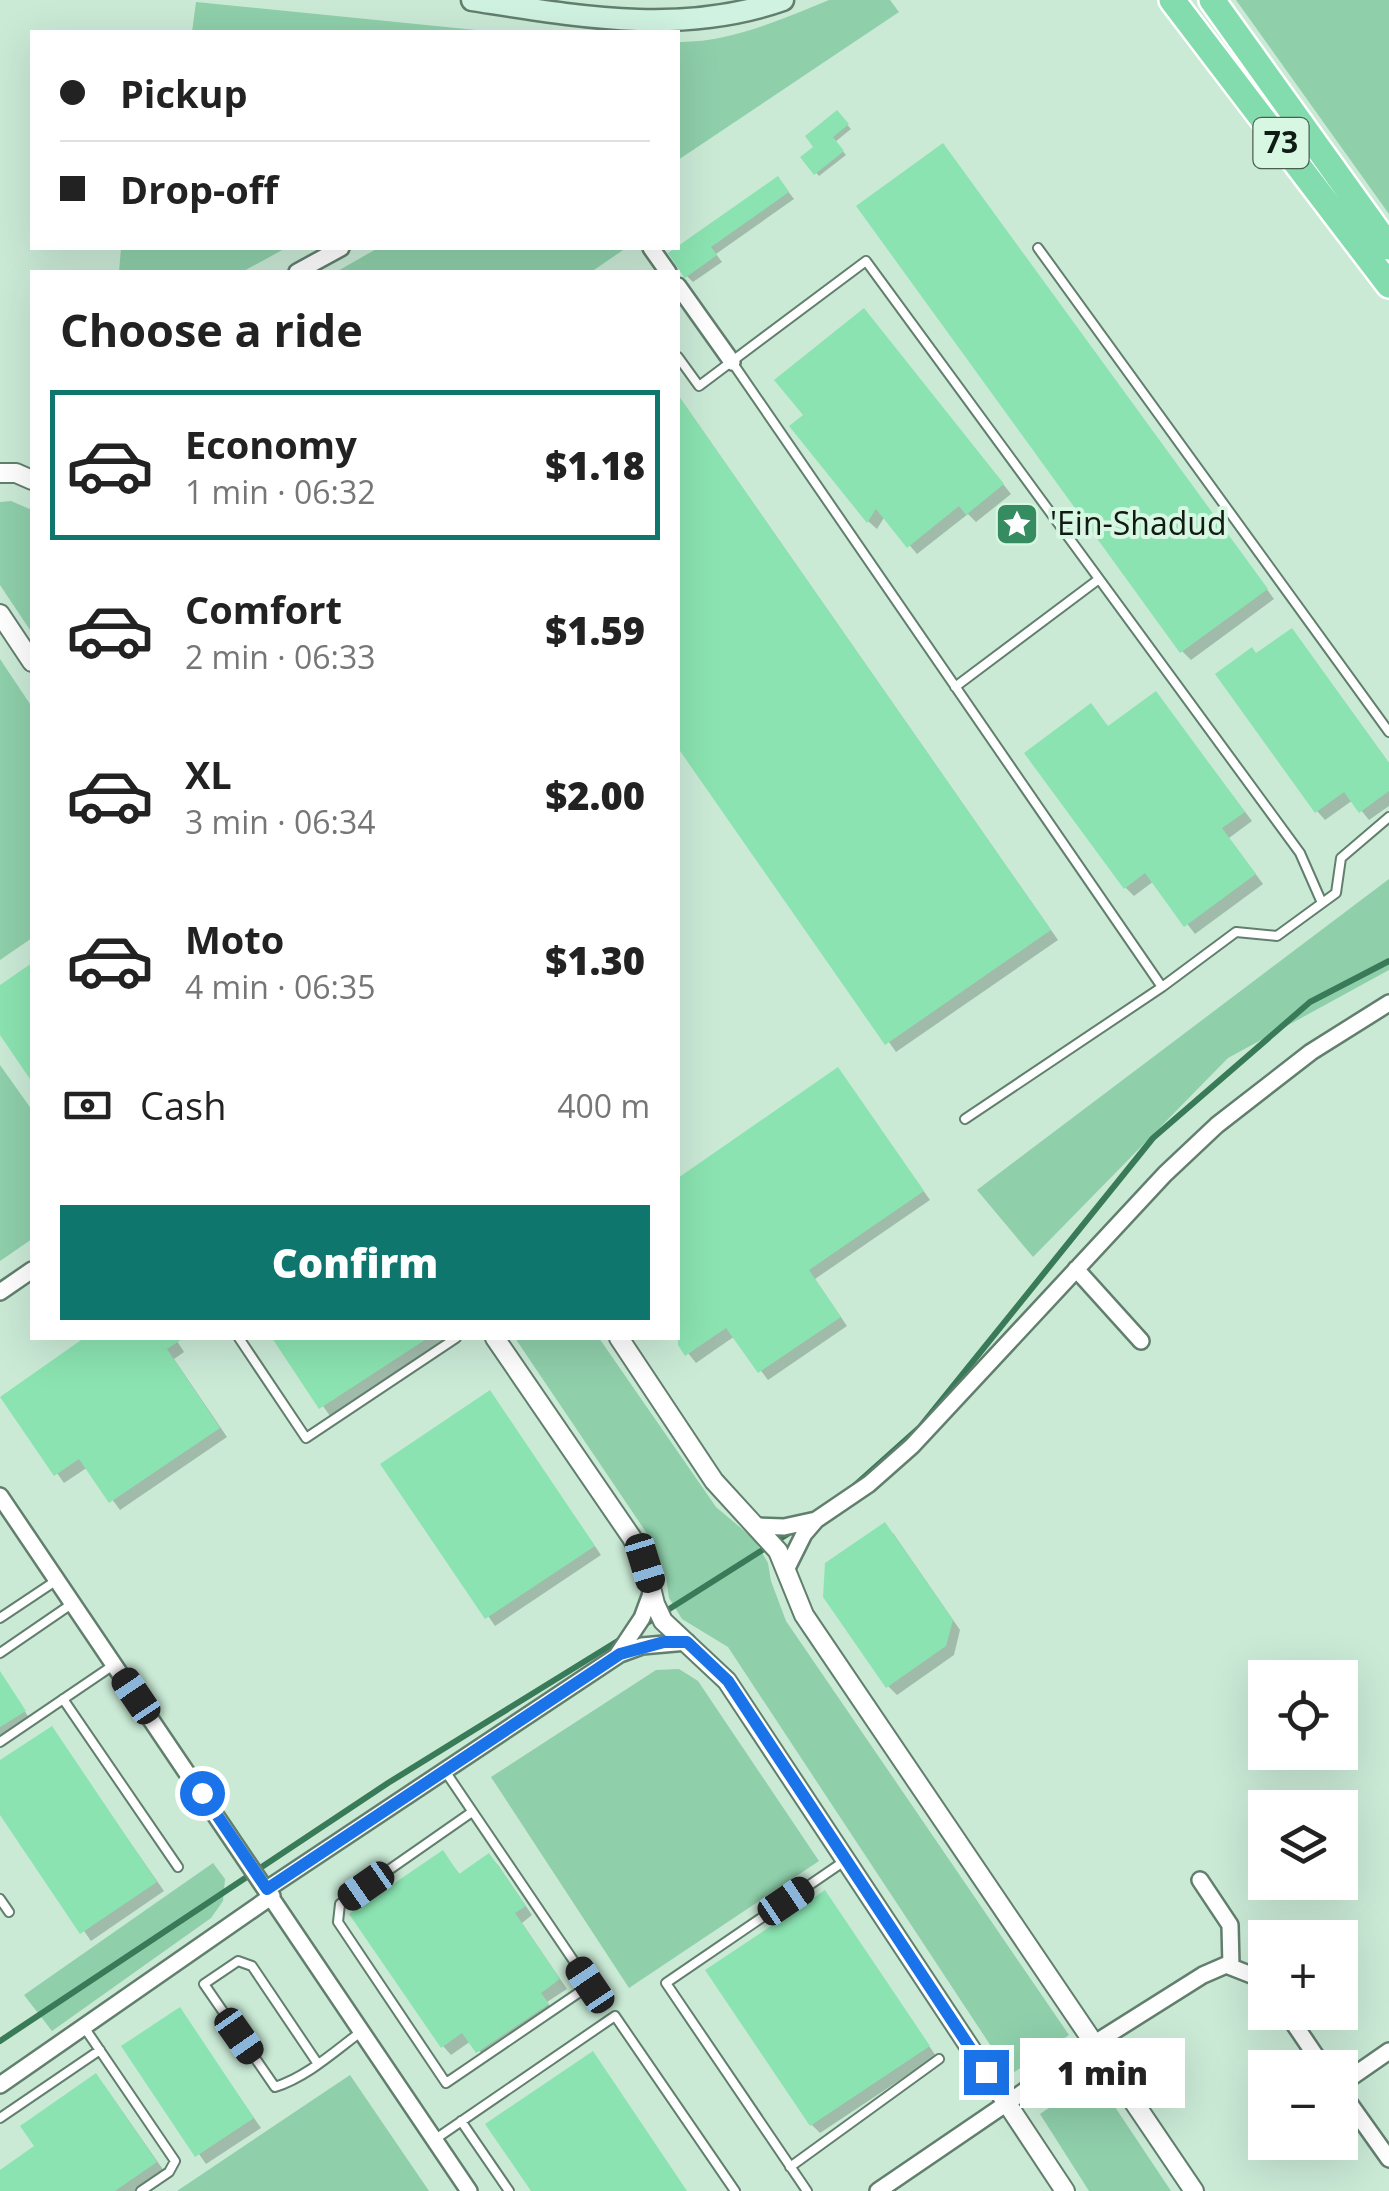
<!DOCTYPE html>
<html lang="en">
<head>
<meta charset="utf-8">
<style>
	body { margin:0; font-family:"Open Sans",sans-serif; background:#f2f2f2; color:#222; height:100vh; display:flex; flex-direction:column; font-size:38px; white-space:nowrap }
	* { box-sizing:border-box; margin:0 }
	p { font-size:32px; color:#767676 }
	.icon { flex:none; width:55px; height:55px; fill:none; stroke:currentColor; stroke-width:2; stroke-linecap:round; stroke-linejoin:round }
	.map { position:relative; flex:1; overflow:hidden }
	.sheet { position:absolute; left:30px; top:270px; width:650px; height:1070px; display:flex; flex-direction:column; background:#fff; border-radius:0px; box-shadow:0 10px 40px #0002 }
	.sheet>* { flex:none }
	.banner { position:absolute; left:30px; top:30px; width:650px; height:220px; border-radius:0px; box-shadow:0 10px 40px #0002; display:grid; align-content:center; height:220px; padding:0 30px; background:#fff }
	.tools { position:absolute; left:1248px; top:1660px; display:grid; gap:20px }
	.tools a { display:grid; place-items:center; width:110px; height:110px; border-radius:0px; background:#fff; box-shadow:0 10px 40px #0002; font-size:50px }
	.end { position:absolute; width:45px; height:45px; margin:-22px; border:12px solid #1a73e8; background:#fff; box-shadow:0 0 0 5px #fff }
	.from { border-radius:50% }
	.bubble { position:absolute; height:70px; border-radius:0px; background:#fff; box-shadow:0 10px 40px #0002; font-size:32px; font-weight:800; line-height:70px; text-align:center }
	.car { position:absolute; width:30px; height:60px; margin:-30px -15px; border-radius:12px; box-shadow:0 0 8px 2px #0007; background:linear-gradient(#222 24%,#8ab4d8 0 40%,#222 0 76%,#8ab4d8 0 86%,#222 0) }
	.banner b { display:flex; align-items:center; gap:35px; height:95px; font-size:38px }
	.banner b+b { border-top:2px solid #e0e0e0 }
	.banner i { width:25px; height:25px; background:#222 }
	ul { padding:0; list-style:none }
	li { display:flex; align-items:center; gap:30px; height:150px; margin:0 20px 15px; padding:0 10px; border:5px solid transparent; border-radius:0px }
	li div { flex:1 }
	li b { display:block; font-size:38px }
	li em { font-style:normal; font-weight:800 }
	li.on { border-color:#0f766e }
	li>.icon { width:90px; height:90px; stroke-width:1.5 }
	h2 { padding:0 30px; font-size:45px; line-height:120px }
	.pay { display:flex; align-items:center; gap:25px; height:110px; padding:0 30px; font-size:38px }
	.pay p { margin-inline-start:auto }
	.action { display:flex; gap:20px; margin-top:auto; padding:20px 30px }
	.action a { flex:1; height:115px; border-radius:0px; background:#0f766e; color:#fff; font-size:40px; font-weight:800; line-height:115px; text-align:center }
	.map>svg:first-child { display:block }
	.green { fill:#8fcfaa }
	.shadow { fill:#0003 }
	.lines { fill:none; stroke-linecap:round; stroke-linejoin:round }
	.stream { stroke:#397a58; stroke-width:6 }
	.building { fill:#8be3b1 }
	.service-casing { stroke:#627f6e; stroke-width:12 }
	.minor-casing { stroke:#627f6e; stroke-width:20 }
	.tertiary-casing { stroke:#627f6e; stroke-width:22 }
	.secondary-casing { stroke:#627f6e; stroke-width:25 }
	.trunk-casing { stroke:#fff; stroke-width:30 }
	.service { stroke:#fff; stroke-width:8 }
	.minor { stroke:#fff; stroke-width:15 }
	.tertiary { stroke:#fff; stroke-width:18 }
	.secondary { stroke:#d0f2e0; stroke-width:20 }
	.trunk { stroke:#83dcae; stroke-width:25 }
	.route { stroke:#1a73e8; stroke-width:12 }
	.labels { text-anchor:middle; stroke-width:8; stroke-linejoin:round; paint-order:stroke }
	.shield { fill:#d7f7e3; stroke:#4c5d52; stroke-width:2.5 }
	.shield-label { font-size:30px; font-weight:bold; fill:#101b14 }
	.poi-label { font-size:32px; fill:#101b14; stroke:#d7f7e3; text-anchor:start }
</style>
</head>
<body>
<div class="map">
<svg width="1389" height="2191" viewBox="0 0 1389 2191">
	<rect width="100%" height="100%" fill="#caead6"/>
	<path class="green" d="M829,0H890L899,12L678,160V42C730,43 782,19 829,0Z
		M1236,0H1389V214Z
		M196,2L496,32H192Z
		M121,248H286L242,272H119Z
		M378,248H626L591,272H336Z
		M11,501L32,510V633L0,585V502Z
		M0,659L32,707V938L0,960Z
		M1389,879V970L1228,1058L1033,1257L977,1190Z
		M0,1065L32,1110V1239L0,1261Z
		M515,1338H599L716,1507L755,1540L768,1563L771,1581L786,1621L1069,2035L1010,2075L728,1647L682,1619L669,1598L666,1578L648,1535Z
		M679,1669L698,1681L819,1861L629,1988L491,1777L656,1670Z
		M213,1863L225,1879L223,1901L211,1918L52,2031L24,1995Z
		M350,2075L429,2191H177Z
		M1095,2077L1171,2191H1089L1040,2114Z"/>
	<path class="shadow" d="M837,113L851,129L835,142L846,155L819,176L803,158L817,147Z
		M951,155L1274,599L1191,660L1182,651Z
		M784,186L794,199L716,254L722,262L693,282L687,276L672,254Z
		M872,320L1011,494L976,522L968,514L917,554L885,516L877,529L869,522L792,426L806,415Z
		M678,395L1058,940L896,1052L678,744Z
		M1300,640L1389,763V806L1369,820L1353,800L1325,820L1317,811Z
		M1156,694L1252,821L1229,838L1263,884L1195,934L1154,881L1134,896L1125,887L1109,728Z
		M32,966V1077L0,1031V988Z
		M838,1070L930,1200L815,1279L847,1326L768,1380L735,1336L696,1363L676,1338L678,1181Z
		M89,1338H175L184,1352L174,1359L227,1437L120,1510L88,1467L64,1483L2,1396Z
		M275,1338H450L330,1416Z
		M490,1393L601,1555L495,1626L384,1464Z
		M893,1533L960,1630L954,1655L897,1695L888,1686Z
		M0,1690L12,1691L29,1718L0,1737Z
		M51,1729L164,1891L91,1941L0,1810V1763Z
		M443,1853L461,1876L489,1856L498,1865L532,1915L522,1923L567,1989L547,2002L555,2014L487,2060L471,2041L451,2055L443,2046Z
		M824,1893L936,2056L820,2133L812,2125Z
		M179,2010L261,2128L206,2164L124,2047Z
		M104,2085L164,2171L135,2191H0V2173L38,2146Z"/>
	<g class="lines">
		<path class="stream" d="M853,1487L920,1427L1153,1138L1310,1002L1389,961
			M644,1625L794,1530
			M0,2041L388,1783L621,1639"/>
	</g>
	<path class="building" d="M837,110L849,124L833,137L844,151L814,175L800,157L813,147L805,136Z
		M943,143L1268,589L1180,653L856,206Z
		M778,176L789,192L711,247L717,255L685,278L683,276L668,253Z
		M864,308L1004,484L966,515L959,506L907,548L876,509L867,523L789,426L803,415L774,380Z
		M678,395L1051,930L885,1045L678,748Z
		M1292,628L1389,763V791L1359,813L1344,792L1315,813L1215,674L1252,647L1256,653Z
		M1156,691L1245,812L1222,828L1256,874L1184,927L1145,873L1124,889L1024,753L1091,703L1108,726Z
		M32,963V1082L0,1035V985Z
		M838,1067L924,1191L809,1270L841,1317L758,1373L726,1328L685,1356L678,1345V1178Z
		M84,1338H184L167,1349L220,1428L109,1503L79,1459L54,1476L0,1397Z
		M272,1338H428L319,1409Z
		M490,1390L595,1546L485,1619L380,1464Z
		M885,1522L953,1620L946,1646L886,1688L823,1597L825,1563Z
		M0,1671L26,1711L0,1727Z
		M52,1726L157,1882L80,1934L0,1815V1760Z
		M443,1850L459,1874L489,1853L526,1906L515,1913L560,1979L541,1993L549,2004L476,2053L462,2033L441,2048L349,1914Z
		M825,1890L930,2046L810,2126L705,1970Z
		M180,2007L254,2118L195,2157L121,2046Z
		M593,2051L687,2191H531L485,2124Z
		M96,2073L157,2162L115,2191H0V2170L34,2146L20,2126Z"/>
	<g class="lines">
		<g class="service-casing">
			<path id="service" d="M1038,248L1389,732
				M678,357L699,386L866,261L1300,853L1322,903
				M732,362L1162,987L1236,932L1277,936L1336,893L1341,858L1389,817
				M955,687L1099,579
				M965,1119L1162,987
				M239,1338L306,1438L456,1338
				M0,1618L57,1580
				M0,1653L73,1603
				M63,1699L178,1867
				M0,1742L115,1664
				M445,1771L590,1985L446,2083L338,1922L340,1904L472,1812
				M0,1899L9,1912
				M84,2027L175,2161L169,2172L141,2191
				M318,2064L252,1966L238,1961L204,1984L275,2087C307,2077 335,2051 362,2031
				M0,2118L100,2050
				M461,2121L509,2191
				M434,2140L615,2016L735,2191
				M790,2167L939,2059
				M807,2191L666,1983L846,1860"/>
		</g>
		<g class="minor-casing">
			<path id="minor" d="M651,248L668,272
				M297,272L341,248
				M678,286L732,362
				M1076,1269L1141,1341
				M0,1292L32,1270
				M0,1496L469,2191
				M756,1526L784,1527L816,1520
				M786,1570L804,1534L816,1520L869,1484L912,1446L1165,1174L1217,1125L1311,1052L1389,1003
				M618,1654L642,1618L652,1591
				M1200,1880L1230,1925L1231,1966
				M267,1889L620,1654L642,1646L687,1642
				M1286,2012L1324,2068
				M0,2085L272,1896
				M1340,2085L1389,2051
				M1340,2090L1389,2159
				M878,2191L1095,2043L1203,1975L1226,1965L1254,1976L1265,1985"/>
		</g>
		<g class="tertiary-casing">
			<path id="tertiary" d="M0,473H16L32,480
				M0,614L32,662
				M495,1338L632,1538L645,1563L655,1604L663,1621L727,1681L1065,2191
				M619,1338L714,1481L778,1551L804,1615L1194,2191"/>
		</g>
		<g class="secondary-casing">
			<path id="secondary" d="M472,0C576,16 681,36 783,0"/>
		</g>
		<g class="trunk-casing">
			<path id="trunk" d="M1172,0L1389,285
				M1212,0L1389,247"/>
		</g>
		<use href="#service" class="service"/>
		<use href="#minor" class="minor"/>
		<use href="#tertiary" class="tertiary"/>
		<use href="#secondary" class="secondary"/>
		<use href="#trunk" class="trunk"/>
	</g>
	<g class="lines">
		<path class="route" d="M202,1793L267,1889L620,1654L664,1642H687L728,1681L986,2072"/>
	</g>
	<defs>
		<g id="sight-square" transform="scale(2.25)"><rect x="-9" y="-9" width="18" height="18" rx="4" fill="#358c60" stroke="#d7f7e3"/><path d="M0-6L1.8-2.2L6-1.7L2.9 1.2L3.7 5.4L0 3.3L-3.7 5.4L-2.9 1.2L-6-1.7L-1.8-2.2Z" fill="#fff"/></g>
	</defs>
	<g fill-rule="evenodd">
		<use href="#sight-square" x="1017" y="524"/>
	</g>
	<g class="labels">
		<rect class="shield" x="1253.5" y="118" width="55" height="50" rx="8"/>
		<g class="shield-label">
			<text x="1281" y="153">73</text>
		</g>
		<g class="poi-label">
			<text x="1050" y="535">'Ein-Shadud</text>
		</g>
	</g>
</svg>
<div class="tools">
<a><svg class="icon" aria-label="locate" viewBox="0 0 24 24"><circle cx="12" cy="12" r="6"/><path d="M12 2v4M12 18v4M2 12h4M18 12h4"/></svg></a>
<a><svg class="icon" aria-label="layers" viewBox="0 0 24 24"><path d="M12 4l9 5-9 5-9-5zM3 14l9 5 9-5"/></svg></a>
<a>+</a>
<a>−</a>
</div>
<i class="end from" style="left:202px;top:1793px"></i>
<i class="end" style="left:986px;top:2072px"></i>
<div class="bubble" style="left:1020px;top:2038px;width:165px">1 min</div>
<i class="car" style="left:645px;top:1563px;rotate:163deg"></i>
<i class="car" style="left:136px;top:1696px;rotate:326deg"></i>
<i class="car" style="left:366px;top:1886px;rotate:235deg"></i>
<i class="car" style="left:786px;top:1901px;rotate:56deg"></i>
<i class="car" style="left:590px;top:1985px;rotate:326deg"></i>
<i class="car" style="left:239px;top:2036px;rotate:145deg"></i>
<div class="banner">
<b><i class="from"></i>Pickup</b>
<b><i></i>Drop-off</b>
</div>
<section class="sheet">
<h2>Choose a ride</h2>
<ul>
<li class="on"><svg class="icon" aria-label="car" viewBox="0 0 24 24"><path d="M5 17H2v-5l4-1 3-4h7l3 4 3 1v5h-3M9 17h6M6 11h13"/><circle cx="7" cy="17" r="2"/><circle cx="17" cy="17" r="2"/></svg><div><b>Economy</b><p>1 min · 06:32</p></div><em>$1.18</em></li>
<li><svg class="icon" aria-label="car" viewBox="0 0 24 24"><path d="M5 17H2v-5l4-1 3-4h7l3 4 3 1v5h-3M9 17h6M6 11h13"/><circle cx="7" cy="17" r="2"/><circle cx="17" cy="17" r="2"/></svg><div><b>Comfort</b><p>2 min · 06:33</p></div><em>$1.59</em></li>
<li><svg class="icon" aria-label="car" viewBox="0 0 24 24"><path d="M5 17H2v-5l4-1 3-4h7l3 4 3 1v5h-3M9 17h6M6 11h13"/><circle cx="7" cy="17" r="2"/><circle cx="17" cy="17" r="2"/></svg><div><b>XL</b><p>3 min · 06:34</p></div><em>$2.00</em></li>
<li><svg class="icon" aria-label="car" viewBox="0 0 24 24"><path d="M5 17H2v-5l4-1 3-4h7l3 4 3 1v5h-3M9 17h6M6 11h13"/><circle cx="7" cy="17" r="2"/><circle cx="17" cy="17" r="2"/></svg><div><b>Moto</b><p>4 min · 06:35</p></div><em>$1.30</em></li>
</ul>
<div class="pay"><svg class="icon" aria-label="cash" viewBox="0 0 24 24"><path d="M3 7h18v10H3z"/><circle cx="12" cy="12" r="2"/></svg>Cash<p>400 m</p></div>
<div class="action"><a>Confirm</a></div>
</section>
</div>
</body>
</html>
